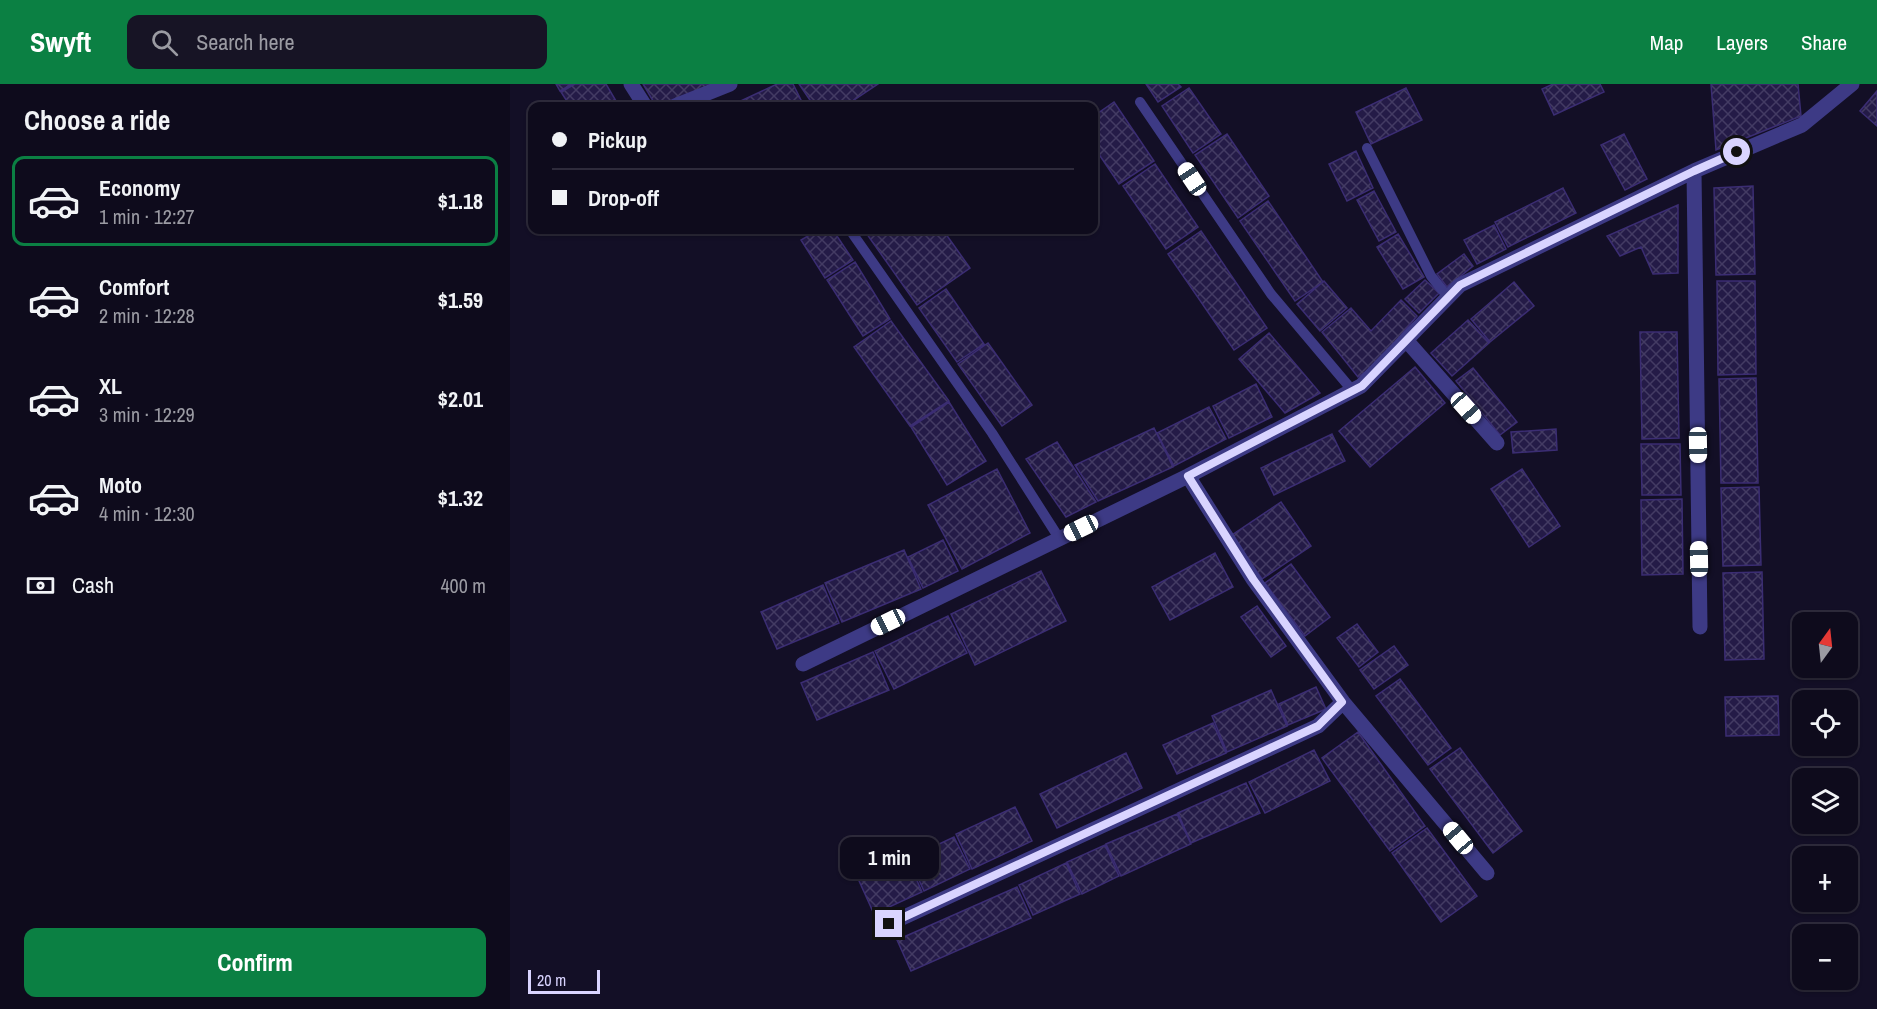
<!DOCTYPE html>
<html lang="en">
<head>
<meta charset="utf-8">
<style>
	body { margin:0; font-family:"Archivo Narrow",sans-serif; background:#171425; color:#f1f3f6; height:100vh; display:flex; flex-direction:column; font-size:22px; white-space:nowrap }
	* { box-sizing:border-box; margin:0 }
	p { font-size:20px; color:#9b9ba3 }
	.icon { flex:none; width:33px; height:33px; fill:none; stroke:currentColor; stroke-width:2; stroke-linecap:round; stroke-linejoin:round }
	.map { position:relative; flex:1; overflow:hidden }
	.details { display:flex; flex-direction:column; background:#0e0b1c; width:510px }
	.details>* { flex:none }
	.guide { position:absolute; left:18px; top:18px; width:570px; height:132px; border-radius:12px; box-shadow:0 2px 4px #0004,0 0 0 2px #2e2b3b; display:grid; align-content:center; height:132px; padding:0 24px; background:#0e0b1c }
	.needle { width:39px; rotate:15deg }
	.tools { position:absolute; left:1282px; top:528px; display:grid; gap:12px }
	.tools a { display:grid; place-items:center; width:66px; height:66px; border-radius:12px; background:#0e0b1c; box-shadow:0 2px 4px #0004,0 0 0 2px #2e2b3b; font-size:30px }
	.scale { position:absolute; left:18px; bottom:15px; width:72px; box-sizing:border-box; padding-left:6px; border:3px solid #d9d4ff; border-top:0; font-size:16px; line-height:21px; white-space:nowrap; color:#d9d4ff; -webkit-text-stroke:4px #130f26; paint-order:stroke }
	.end { position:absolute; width:27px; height:27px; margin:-14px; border:8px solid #d9d4ff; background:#111; box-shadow:0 0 0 3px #111 }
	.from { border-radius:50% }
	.bubble { position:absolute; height:42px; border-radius:12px; background:#0e0b1c; box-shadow:0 2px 4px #0004,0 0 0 2px #2e2b3b; font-size:20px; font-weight:800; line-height:42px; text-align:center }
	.car { position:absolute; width:18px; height:36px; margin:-18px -9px; border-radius:8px; box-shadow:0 0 4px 2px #0007; background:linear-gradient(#fff 24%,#345 0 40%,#fff 0 76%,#345 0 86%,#fff 0) }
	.guide b { display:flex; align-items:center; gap:21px; height:57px; font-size:22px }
	.guide b+b { border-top:2px solid #2e2b3b }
	.guide i { width:15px; height:15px; background:#f1f3f6 }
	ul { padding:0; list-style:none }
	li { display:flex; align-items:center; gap:18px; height:90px; margin:0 12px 9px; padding:0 12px; border:3px solid transparent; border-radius:12px }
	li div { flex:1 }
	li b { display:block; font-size:22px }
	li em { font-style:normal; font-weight:800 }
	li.current { border-color:#0b8043 }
	li>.icon { width:54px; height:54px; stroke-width:1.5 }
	h2 { padding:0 24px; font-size:27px; line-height:72px }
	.pay { display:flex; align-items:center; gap:15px; height:66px; padding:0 24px; font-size:22px }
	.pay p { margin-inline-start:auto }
	.button { display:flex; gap:12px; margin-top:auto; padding:12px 24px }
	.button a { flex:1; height:69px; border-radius:12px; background:#0b8043; color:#fff; font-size:24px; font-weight:800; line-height:69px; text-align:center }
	header { display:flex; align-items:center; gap:36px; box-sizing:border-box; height:84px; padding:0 30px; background:#0b8043; color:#fff }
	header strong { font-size:28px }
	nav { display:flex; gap:33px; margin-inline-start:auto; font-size:21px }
	.search { width:420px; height:54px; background:#171425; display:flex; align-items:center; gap:15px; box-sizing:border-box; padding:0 21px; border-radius:12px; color:#9b9ba3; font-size:22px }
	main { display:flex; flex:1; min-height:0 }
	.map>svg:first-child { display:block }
	.building { fill:url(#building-cross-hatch); stroke:#3b2d73; stroke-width:1.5 }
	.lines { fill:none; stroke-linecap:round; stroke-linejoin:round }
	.lane { stroke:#3d3a85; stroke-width:10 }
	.street { stroke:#3d3a85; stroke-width:15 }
	.route { stroke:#d9d4ff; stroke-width:8 }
</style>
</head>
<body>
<header>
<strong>Swyft</strong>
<div class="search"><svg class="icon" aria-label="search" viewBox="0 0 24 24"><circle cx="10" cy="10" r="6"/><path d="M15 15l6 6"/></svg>Search here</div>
<nav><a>Map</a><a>Layers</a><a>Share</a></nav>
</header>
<main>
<section class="details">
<h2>Choose a ride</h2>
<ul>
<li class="current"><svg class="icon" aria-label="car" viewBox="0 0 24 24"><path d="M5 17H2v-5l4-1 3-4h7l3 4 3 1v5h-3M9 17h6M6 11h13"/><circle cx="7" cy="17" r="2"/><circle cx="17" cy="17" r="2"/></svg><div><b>Economy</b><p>1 min · 12:27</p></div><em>$1.18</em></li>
<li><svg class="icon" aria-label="car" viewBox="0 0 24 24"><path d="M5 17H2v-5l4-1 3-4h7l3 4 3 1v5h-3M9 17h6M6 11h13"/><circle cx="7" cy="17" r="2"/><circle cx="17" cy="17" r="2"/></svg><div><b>Comfort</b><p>2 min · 12:28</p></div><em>$1.59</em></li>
<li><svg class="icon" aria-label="car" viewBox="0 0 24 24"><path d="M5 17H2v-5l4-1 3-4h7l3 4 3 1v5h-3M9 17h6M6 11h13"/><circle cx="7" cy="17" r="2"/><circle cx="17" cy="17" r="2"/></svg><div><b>XL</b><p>3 min · 12:29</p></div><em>$2.01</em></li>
<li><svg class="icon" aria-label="car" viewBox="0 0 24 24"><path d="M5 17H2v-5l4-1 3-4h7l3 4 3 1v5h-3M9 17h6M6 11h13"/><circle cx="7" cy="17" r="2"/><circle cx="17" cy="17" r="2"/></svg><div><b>Moto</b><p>4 min · 12:30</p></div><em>$1.32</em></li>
</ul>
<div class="pay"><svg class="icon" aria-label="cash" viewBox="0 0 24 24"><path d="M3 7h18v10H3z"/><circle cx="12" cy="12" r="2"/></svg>Cash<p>400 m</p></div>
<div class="button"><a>Confirm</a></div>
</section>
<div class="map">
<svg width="1367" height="925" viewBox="0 0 1367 925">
	<defs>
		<pattern id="building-cross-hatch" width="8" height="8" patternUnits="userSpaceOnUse" patternTransform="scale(1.5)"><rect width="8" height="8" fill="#241b47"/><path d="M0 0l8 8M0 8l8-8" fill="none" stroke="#433b63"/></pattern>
	</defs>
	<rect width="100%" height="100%" fill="#130f26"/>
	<path class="building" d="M46,0H62L50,7Z
		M65,0H96L109,22H60L51,8Z
		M133,0H205L179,14L146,22Z
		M267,0H283L294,22H220Z
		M289,0H368L335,22H304Z
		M636,0H668L671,3L648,18Z
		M1043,0H1090L1094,8L1044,31L1032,5Z
		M1201,0H1288L1291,32L1206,66Z
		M679,4L711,50L683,69L652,22Z
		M896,4L912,36L861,60L846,28Z
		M1367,7V42L1350,27Z
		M604,18L644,77L609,100L584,63V32Z
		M717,50L759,112L728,134L685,71Z
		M1114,50L1137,95L1115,106L1091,61Z
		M846,67L863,104L837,117L819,80Z
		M645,80L688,143L656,165L613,102Z
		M1243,102L1245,190L1206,191L1204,104Z
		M1053,104L1066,129L998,163L985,138Z
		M864,107L886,148L869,157L847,116Z
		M758,117L813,198L785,217L730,137Z
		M1168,121V189L1143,190L1131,163L1110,172L1097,152Z
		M984,141L996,165L967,180L954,156Z
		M308,146H323L343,176L315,194L291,156Z
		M354,146H433L460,184L407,221Z
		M691,147L757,244L724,266L658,170Z
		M888,150L914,193L893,205L867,163Z
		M954,170L963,182L937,203L927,190Z
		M345,178L380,235L353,252L317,196Z
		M915,196L929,209L909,229L895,215Z
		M814,197L837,224L810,247L787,220Z
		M1207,197H1245L1246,290L1208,291Z
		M1004,198L1024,222L980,258L961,235Z
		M436,205L474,260L447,278L409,224Z
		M891,216L907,232L867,280L848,293L812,248L841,224L861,247Z
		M958,236L979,259L942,292L921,269Z
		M381,237L439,317L400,342L344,263Z
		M1130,248H1167L1169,354L1132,355Z
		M759,249L810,309L775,329L729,275Z
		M478,259L522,321L492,342L448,280Z
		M905,283L935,319L860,383L829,347Z
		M963,284L1007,338L990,351L946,297Z
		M1246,294L1248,399H1211L1209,295Z
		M746,300L762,333L719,354L703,322Z
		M439,318L476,377L437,401L401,343Z
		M699,323L716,355L664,382L647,349Z
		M644,344L663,383L588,417L565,381Z
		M1046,345L1047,366L1003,369L1001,348Z
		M822,350L835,377L764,411L751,384Z
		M547,358L586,418L556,433L516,375Z
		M1131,360H1170L1171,411H1132Z
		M487,385L520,449L452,485L418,421Z
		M1012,385L1050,442L1019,463L981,405Z
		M1249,403L1251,481L1213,482L1211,404Z
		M1172,415L1173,490L1132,491L1131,416Z
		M771,418L801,462L752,495L722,451Z
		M433,456L448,487L413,504L398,473Z
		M394,466L411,505L332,538L315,499Z
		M705,469L723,503L660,536L642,503Z
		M781,480L820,533L795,552L755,499Z
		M531,487L556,537L465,581L441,530Z
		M1252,488L1254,575L1215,576L1213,489Z
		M313,501L329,539L267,565L251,528Z
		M747,522L776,562L761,573L731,533Z
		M438,532L457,569L384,605L365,567Z
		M847,540L868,568L849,583L827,554Z
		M884,562L898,581L864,605L850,586Z
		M363,568L379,606L307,636L291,599Z
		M890,595L941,664L918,681L866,612Z
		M806,603L816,625L778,641L769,620Z
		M761,606L777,642L717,668L702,632Z
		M1268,612L1269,651L1216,652L1215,613Z
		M703,639L716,669L667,690L653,661Z
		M848,648L915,742L880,767L812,674Z
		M950,664L1012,747L983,769L920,685Z
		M804,666L820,697L755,729L739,698Z
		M616,669L632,704L547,744L530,710Z
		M736,699L750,729L681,759L668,729Z
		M505,723L522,757L462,785L446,750Z
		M667,730L681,760L611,792L596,760Z
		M917,744L967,812L931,838L882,769Z
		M444,753L460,785L414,807L399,774Z
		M389,756L412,808L364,830L340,777Z
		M595,761L609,792L572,810L557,778Z
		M556,779L570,810L523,831L509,801Z
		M507,803L521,834L401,887L387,856Z"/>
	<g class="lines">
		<path class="lane" d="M630,18L761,210L842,306
			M857,64L921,192L938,213
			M340,146L482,349L549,454"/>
		<path class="street" d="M121,0L135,22
			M165,22L220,0
			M1184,87L1190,543
			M896,256L987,359
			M678,392L743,495L833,618L977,789
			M293,580L678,392L851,302L950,201L1184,87L1292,41L1342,0
			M379,840L808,642L833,618"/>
	</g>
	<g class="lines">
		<path class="route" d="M379,840L808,642L832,618L743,495L678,392L852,302L950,201L1184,87L1227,68"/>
	</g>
</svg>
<div class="tools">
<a><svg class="needle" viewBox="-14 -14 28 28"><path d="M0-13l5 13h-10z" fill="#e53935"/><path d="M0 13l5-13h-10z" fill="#9b9ba3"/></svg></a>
<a><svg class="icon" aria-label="locate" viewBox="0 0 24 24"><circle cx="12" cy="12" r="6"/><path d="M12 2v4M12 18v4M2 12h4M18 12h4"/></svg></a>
<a><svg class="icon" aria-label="layers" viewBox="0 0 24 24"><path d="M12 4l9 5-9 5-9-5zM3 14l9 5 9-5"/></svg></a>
<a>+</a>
<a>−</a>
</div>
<div class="scale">20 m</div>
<i class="end from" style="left:1227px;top:68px"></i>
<i class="end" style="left:379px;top:840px"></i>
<div class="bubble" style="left:330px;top:753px;width:99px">1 min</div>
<i class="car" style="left:682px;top:95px;rotate:326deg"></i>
<i class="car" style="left:956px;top:324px;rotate:138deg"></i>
<i class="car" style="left:1188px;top:361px;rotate:179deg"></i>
<i class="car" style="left:571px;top:444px;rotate:244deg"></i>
<i class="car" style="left:1189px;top:475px;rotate:359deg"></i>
<i class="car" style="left:378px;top:538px;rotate:244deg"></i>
<i class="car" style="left:948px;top:754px;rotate:320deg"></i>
<div class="guide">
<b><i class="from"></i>Pickup</b>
<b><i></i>Drop-off</b>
</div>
</div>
</main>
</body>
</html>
